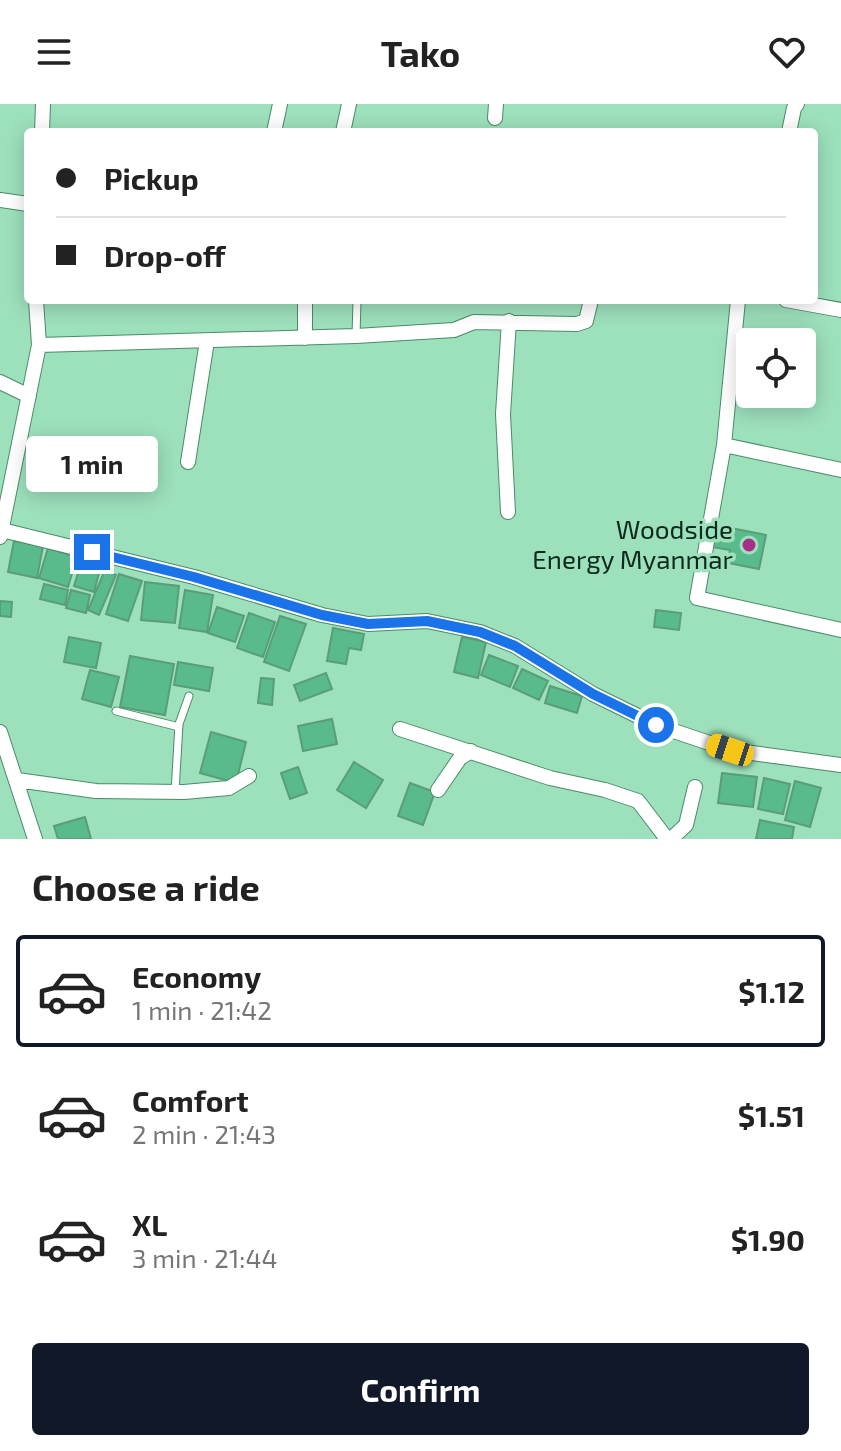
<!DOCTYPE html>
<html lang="en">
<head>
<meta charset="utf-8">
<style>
	body { margin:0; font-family:"Exo 2",sans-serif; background:#f6f6f6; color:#222; height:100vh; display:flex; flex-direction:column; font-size:30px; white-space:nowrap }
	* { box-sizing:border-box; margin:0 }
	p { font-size:26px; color:#767676 }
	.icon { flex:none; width:44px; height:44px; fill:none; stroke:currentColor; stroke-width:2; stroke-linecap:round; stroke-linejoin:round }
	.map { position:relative; height:735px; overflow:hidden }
	.details { display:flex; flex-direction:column; background:#fff; flex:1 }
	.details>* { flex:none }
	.hud { position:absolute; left:24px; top:24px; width:794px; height:176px; border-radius:8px; box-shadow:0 4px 20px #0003; display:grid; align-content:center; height:176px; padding:0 32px; background:#fff }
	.buttons { position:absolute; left:736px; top:224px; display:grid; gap:16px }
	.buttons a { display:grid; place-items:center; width:80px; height:80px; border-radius:8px; background:#fff; box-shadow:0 4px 20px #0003; font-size:40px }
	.end { position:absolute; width:36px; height:36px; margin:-18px; border:10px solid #1a73e8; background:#fff; box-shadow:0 0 0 4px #fff }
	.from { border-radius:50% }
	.bubble { position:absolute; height:56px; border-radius:8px; background:#fff; box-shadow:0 4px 20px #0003; font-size:26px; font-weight:700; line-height:56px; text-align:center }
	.car { position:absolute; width:24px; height:48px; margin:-24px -12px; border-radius:10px; box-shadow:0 0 6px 2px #0007; background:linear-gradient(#f5c518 24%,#345 0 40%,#f5c518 0 76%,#345 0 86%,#f5c518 0) }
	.hud b { display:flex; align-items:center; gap:28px; height:76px; font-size:30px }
	.hud b+b { border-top:2px solid #e0e0e0 }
	.hud i { width:20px; height:20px; background:#222 }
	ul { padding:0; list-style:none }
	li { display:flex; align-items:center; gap:24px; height:112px; margin:0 16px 12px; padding:0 16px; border:4px solid transparent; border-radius:8px }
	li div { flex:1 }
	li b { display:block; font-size:30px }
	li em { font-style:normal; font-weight:700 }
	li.on { border-color:#111827 }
	li>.icon { width:72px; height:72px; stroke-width:1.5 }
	h2 { padding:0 32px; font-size:36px; line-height:96px }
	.cta { display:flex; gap:16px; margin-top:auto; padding:16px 32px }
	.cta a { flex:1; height:92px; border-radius:8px; background:#111827; color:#fff; font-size:32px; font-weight:700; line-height:92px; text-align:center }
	header { display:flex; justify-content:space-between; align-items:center; height:104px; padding:0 32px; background:#fff; font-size:36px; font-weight:700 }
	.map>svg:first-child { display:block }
	.building { fill:#59ba8b; stroke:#5b9c7b; stroke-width:2 }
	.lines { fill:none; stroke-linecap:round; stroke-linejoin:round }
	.service-casing { stroke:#498b6a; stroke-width:9 }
	.minor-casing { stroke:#498b6a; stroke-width:16 }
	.service { stroke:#fff; stroke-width:7 }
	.minor { stroke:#fff; stroke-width:14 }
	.route { stroke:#1a73e8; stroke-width:10 }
	.poi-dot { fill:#a62f87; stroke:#9de0bc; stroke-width:3 }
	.labels { text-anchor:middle; stroke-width:7; stroke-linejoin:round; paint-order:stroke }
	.poi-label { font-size:26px; fill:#0e2a1c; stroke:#9de0bc; text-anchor:end }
</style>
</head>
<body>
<header><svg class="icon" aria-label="menu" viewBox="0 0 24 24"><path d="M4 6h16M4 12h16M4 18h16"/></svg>Tako<svg class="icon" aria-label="heart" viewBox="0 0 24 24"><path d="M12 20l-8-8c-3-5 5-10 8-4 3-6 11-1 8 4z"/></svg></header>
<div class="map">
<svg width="841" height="735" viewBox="0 0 841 735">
	<rect width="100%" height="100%" fill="#9de0bc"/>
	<path class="building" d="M716,421L766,431L759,465L728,459L730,446L712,443Z
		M14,437L43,442L37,474L8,468Z
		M48,444L77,453L68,483L39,474Z
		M82,456L101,462L94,488L74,482Z
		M105,466L116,471L99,511L88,506Z
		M119,470L142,477L128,517L106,510Z
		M145,478L179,482L175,519L141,516Z
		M44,480L68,486L65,501L40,495Z
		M71,486L90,491L86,509L66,504Z
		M185,486L213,491L207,528L179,524Z
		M0,497L12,498L11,513L0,512Z
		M217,503L244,512L235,538L208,529Z
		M656,506L681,509L679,526L654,523Z
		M249,509L275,518L263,553L237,544Z
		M280,512L306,520L289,567L264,558Z
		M333,524L364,530L361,546L349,544L346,560L327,557Z
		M69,533L101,539L96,564L64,558Z
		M462,533L486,538L478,574L454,568Z
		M489,551L518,562L510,583L481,571Z
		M130,552L174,560L165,611L120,603Z
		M178,558L213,564L209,587L174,581Z
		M522,565L548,577L539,596L513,584Z
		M90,566L119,573L111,603L82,595Z
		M326,569L332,585L300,597L294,581Z
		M261,574L274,575L272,601L258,599Z
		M550,582L582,592L577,609L545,599Z
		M332,615L337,640L303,647L298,622Z
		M211,628L246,638L236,679L200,669Z
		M354,658L383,676L366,704L337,686Z
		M298,663L307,689L290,695L281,669Z
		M722,669L757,673L753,703L718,699Z
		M764,674L790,680L783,710L758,705Z
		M795,677L821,684L810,723L785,716Z
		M410,679L435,688L423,721L398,712Z
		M85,713L91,735H58L54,722Z
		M760,716L794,723L792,735H756Z"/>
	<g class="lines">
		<g class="service-casing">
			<path id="service" d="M356,232L357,196
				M116,607L179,623
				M175,688L179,620L189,592"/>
		</g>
		<g class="minor-casing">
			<path id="minor" d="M495,14L496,0
				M42,28L43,0
				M274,28L280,0
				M343,28L349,0
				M789,28L794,4L797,0
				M0,96L28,100
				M738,196L724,341L697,494L841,526
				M786,196L841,206
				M305,234V196
				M39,241L356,232L454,226L474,218L577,220L586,217L591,196
				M0,278L29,292
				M724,341L841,366
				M188,358L207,237
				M508,408L503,310L509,217
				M2,426L194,473L322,511L368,520L427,517L480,528L515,542L593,590L656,621L730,646L841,661
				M0,433L39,241L36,196
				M400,625L550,674L605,686L638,697L667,735
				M0,628L35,735
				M17,676L96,687L184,688L229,684L249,672
				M438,686L460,654L471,647
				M671,735L686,721L695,683"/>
		</g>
		<use href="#service" class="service"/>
		<use href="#minor" class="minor"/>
	</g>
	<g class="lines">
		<path class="route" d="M92,448L194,473L322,511L368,520L427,517L480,528L515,542L593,590L656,621"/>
	</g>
	<circle class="poi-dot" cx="749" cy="441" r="8"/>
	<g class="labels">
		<g class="poi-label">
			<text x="733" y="435">Woodside<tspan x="733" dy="30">Energy Myanmar</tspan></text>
		</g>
	</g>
</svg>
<div class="buttons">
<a><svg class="icon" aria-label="locate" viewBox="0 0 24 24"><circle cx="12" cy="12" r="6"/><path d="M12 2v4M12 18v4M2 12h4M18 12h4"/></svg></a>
</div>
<i class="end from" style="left:656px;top:621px"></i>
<i class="end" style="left:92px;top:448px"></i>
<div class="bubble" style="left:26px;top:332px;width:132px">1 min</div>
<i class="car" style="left:730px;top:646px;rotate:288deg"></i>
<div class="hud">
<b><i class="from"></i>Pickup</b>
<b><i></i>Drop-off</b>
</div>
</div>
<section class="details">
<h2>Choose a ride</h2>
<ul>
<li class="on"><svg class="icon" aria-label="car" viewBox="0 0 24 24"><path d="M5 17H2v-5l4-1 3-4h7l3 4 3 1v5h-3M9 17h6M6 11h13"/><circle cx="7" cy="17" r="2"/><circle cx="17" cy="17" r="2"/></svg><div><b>Economy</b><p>1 min · 21:42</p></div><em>$1.12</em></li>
<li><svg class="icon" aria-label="car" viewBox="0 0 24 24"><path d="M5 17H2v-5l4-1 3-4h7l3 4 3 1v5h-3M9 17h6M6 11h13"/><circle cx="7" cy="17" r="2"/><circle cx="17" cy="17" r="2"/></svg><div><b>Comfort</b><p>2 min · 21:43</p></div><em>$1.51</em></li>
<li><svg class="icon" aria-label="car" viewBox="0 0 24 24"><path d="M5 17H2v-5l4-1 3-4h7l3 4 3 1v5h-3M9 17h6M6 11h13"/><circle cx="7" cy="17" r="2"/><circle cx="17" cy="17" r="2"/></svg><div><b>XL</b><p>3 min · 21:44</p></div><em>$1.90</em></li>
</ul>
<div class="cta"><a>Confirm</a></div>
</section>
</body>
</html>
